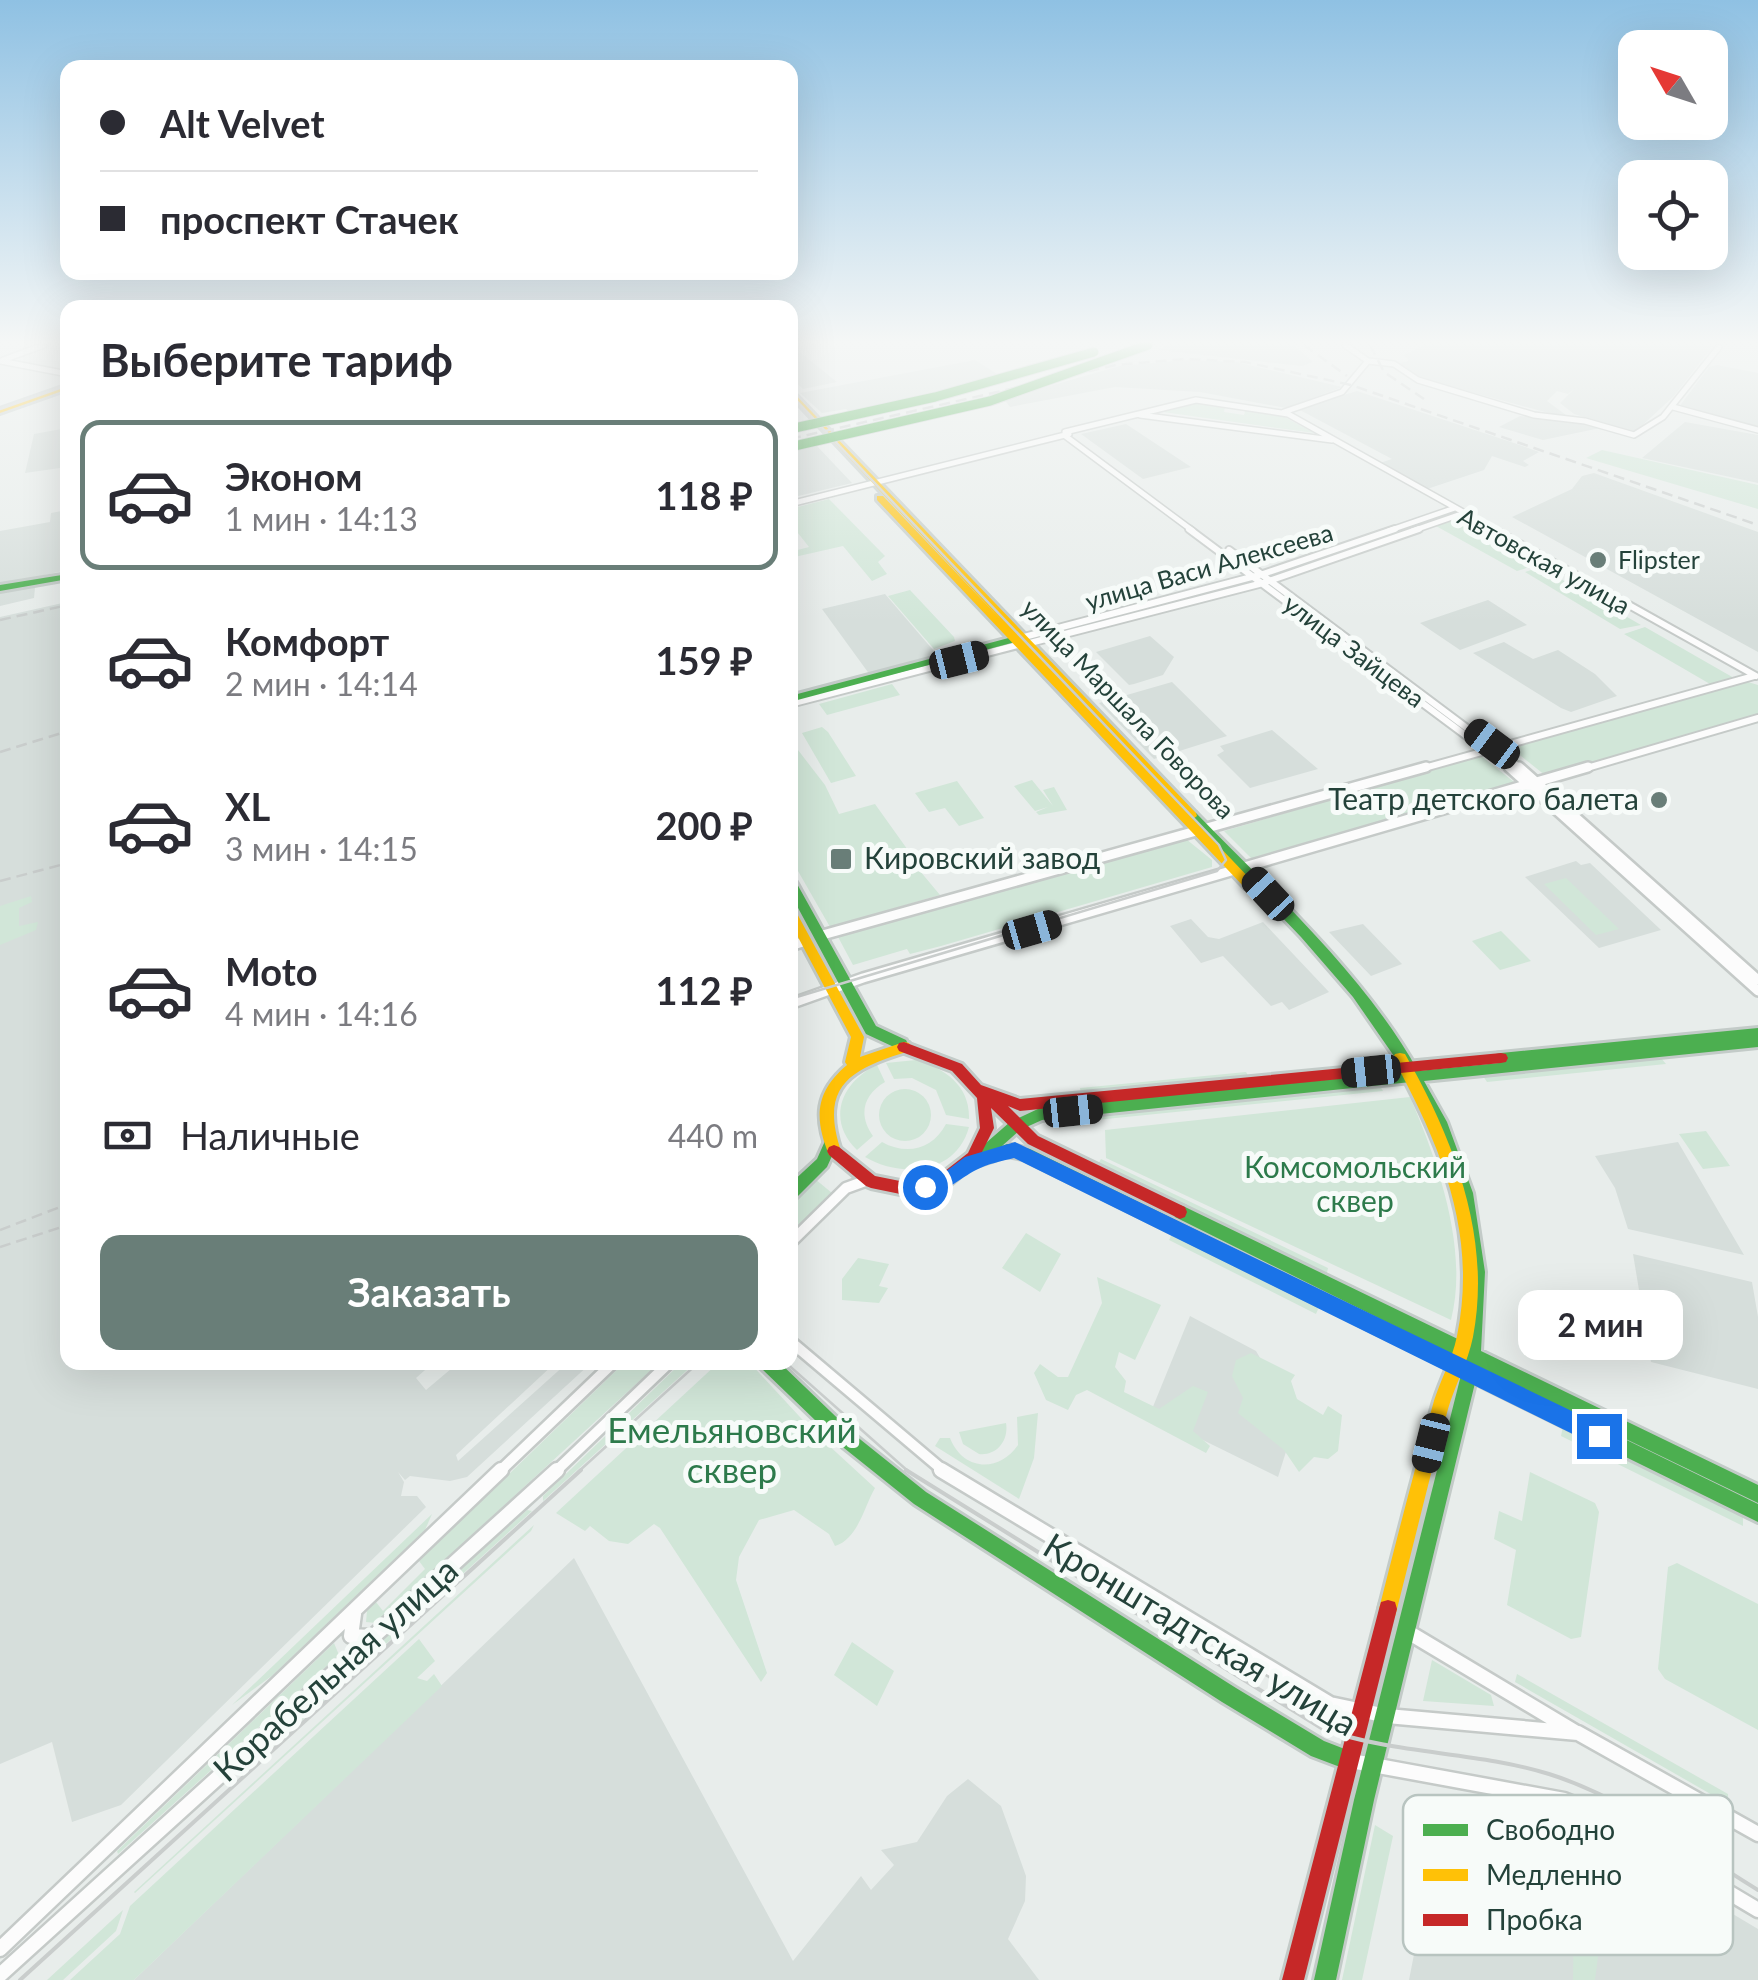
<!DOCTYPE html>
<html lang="ru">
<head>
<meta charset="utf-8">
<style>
	body { margin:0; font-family:Lato,sans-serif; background:#f2f2f3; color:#2b2b33; height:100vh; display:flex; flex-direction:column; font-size:38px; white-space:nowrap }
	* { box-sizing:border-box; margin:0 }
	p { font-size:32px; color:#7c7c81 }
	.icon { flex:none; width:55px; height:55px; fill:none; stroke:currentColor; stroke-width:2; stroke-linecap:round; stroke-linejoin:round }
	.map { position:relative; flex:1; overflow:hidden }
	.panel { position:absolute; left:60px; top:300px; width:738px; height:1070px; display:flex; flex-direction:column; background:#fff; border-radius:20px; box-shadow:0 10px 40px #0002 }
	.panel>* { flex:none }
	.banner { position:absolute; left:60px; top:60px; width:738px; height:220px; border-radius:20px; box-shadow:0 10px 40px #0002; display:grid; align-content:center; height:220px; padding:0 40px; background:#fff }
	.needle { width:65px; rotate:309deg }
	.controls { position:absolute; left:1618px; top:30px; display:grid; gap:20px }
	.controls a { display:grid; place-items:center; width:110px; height:110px; border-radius:20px; background:#fff; box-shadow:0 10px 40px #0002; font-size:50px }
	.end { position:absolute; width:45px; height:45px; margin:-22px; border:12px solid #1a73e8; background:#fff; box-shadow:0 0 0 5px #fff }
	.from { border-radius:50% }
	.bubble { position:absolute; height:70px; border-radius:20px; background:#fff; box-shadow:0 10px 40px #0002; font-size:32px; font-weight:700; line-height:70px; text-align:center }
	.car { position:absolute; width:30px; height:60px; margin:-30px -15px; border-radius:12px; box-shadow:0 0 8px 2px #0007; background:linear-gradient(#222 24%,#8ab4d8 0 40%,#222 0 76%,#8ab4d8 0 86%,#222 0) }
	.banner b { display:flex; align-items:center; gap:35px; height:95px; font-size:38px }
	.banner b+b { border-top:2px solid #e1e1e2 }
	.banner i { width:25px; height:25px; background:#2b2b33 }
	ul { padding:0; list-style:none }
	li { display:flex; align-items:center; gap:30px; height:150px; margin:0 20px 15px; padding:0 20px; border:5px solid transparent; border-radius:20px }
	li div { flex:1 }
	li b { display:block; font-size:38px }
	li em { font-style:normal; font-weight:700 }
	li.active { border-color:#697e78 }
	li>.icon { width:90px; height:90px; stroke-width:1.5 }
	h2 { padding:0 40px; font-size:45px; line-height:120px }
	.pay { display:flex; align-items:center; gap:25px; height:110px; padding:0 40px; font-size:38px }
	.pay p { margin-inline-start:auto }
	.button { display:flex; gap:20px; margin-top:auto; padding:20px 40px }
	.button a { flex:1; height:115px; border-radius:20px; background:#697e78; color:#fff; font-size:40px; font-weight:700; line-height:115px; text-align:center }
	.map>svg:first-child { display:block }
	.built { fill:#d6dedb }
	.green { fill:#d1e6d8 }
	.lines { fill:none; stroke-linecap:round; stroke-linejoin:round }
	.street-far4-casing { stroke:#c5cac8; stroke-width:8 }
	.street-far3-casing { stroke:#c5cac8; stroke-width:10 }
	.street-far2-casing { stroke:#c5cac8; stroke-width:14 }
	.street-far1-casing { stroke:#c5cac8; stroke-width:15 }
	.street-casing { stroke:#c5cac8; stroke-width:19 }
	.fast-casing { stroke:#c3cbc8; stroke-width:6 }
	.slow-casing { stroke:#c3cbc8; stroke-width:6 }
	.jam-casing { stroke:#c3cbc8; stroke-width:6 }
	.street-far4 { stroke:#fcfcfc; stroke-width:5 }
	.street-far3 { stroke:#fcfcfc; stroke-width:6 }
	.street-far2 { stroke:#fcfcfc; stroke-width:9 }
	.street-far1 { stroke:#fcfcfc; stroke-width:10 }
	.street { stroke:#fcfcfc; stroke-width:14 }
	.fast { fill:#4caf50; fill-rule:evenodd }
	.slow { fill:#ffc107; fill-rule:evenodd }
	.jam { fill:#c62828; fill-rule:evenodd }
	.tram-far1 { stroke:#c9cdcc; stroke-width:2.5 }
	.tram { stroke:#c9cdcc; stroke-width:4 }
	.rail { stroke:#c9cdcc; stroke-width:2.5; stroke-dasharray:11 6; stroke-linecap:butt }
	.fast-bridge-casing { stroke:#c3ccc9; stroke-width:11; stroke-linecap:butt }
	.fast-bridge { stroke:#4caf50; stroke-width:9 }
	.route { fill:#1a73e8 }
	.poi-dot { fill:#697e78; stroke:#f7fbf9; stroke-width:4 }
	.labels { text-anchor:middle; stroke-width:10; stroke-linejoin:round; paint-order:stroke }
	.far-poi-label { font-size:25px; fill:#24423a; stroke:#f7fbf9; text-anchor:start }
	.far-street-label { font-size:25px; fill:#24423a; stroke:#f7fbf9 }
	.poi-label { font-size:30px; fill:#24423a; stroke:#f7fbf9; text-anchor:end }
	.park-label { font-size:30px; fill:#2d7a4b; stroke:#f7fbf9 }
	.near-park-label { font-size:35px; fill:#2d7a4b; stroke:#f7fbf9 }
	.near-street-label { font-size:35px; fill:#24423a; stroke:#f7fbf9 }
	.key { fill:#f7fbf9; stroke:#b8c4c0; stroke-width:2.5 }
	.key-label { font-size:28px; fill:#24423a }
</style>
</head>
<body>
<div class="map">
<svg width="1758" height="1980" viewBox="0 0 1758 1980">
	<rect width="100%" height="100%" fill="#e8edeb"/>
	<path class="built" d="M1167,345H1294L1313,362L1302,366L1159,350Z
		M1425,345H1703L1712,347L1674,396L1635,432L1574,414L1560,403L1574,389L1568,394L1557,391L1547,401L1566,415L1563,417L1409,375L1399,363L1409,361L1404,355Z
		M790,348L802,354L837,382L803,389L790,377Z
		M975,360L1002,377L852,414L846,409L822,413L800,393Z
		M1186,360L1236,362L1342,387L1286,408L1200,392L1115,387L1010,407L1004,399L1120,366Z
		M1717,365L1758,373V426L1679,407L1709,367Z
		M1357,391L1514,443L1539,452L1523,461L1529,465L1525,467L1492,456L1484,470L1427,489L1380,463L1392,459L1298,409Z
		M1520,416L1577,421L1600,428L1543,440L1499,427Z
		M1685,422L1758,435V483L1642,458Z
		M1126,424L1191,467L1143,479L1081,434Z
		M67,428V467L25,473L34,434Z
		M817,446L852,483L790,498V452Z
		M1594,473L1758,532V652L1512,517L1572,489L1582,476Z
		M67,510V570L36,577L34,598L0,606V531L50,522L51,513Z
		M885,594L939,657L870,675L822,609Z
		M1488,600L1527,625L1460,650L1420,623Z
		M67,602L68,1362L433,1363L416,1378L426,1390L458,1363H555L456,1455L458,1461L567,1363H591L467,1477L450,1481L410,1476L405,1480L398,1472L404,1482L401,1496H417L426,1507L121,1805L72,1822L52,1742L0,1764V617Z
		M1150,636L1174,657L1163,675L1134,684L1129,685L1096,652Z
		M1504,642L1533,659L1558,650L1595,674L1617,696L1571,712L1561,708L1473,653Z
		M1172,682L1227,736L1154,759L1099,703Z
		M1272,730L1318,769L1250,788L1217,755L1224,751L1220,746Z
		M1576,861L1581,865L1590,863L1661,930L1599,948L1525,877Z
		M1191,919L1208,937L1219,939L1263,922L1329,992L1289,1010L1282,1002L1271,1006L1223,956L1201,963L1170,926Z
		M1363,924L1402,964L1371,976L1329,932Z
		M1678,1142L1744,1255L1628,1229L1615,1188L1595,1156Z
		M1633,1254L1752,1282L1758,1317V1389L1651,1362Z
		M1190,1316L1256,1351L1296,1420L1278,1477L1150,1414Z
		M574,1558L793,1961L861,1876L871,1890L894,1865L881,1850L917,1842L947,1796L968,1779L1001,1806L1026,1876L1025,1901L1008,1939L1039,1980H134Z
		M1612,1842L1758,1929V1980H1409L1427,1888L1528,1871L1566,1894L1570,1849L1586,1846L1610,1854Z"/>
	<path class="green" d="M1201,402L1225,406L1224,412L1244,415L1246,408L1279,414L1314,433L1163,412Z
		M1602,450L1758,485V509L1586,458Z
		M829,499L885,556L878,562L887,574L872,581L843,546L790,558V552L809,547L790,523V509Z
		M1455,520L1472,523L1542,563L1497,541L1536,565L1517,571L1436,526Z
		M1540,567L1641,625L1620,629L1525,572Z
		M910,590L954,637L955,641L934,649L888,596Z
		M1645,627L1734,678L1710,684L1624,634Z
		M1748,682L1758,685V715L1546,776L1511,748Z
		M892,684L900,695L827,715L819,704Z
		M822,727L828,732L856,776L831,783L802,733Z
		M798,750L825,785L839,814L875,804L910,853L894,858L904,875L920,871L940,895L830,927L790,857V753Z
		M1481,756L1518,785L1259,861L1251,858L1224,831Z
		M1032,780L1053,806L1043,790L1054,787L1067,810L1039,815L1036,812L1048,807L1035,811L1014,786Z
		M957,781L984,818L959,826L945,808L929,812L915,793Z
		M1186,839L1212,860V867L941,946L910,954L907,949L853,965L837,935Z
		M1566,878L1619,929L1596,935L1544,884Z
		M31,896L32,902L19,908V926L38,922L36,930L0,945V906Z
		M1501,931L1531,961L1500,970L1472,941Z
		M1661,1058L1666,1064L1487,1082L1483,1076Z
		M916,1060C945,1069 970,1085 969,1119L946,1115L936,1090L912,1078L894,1079L886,1063Z
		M877,1065L885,1082C863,1095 858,1115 873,1136L857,1150C826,1120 841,1082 877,1065Z
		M1246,1072L1249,1077L1081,1094L1080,1088Z
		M1380,1086L1383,1091L1096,1120L1094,1115Z
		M879 1115a26 26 0 1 1 52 0a26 26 0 1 1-52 0Z
		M1410,1097C1438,1162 1469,1249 1451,1320L1106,1158L1105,1130Z
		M946,1124L969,1127C956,1175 901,1178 865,1157L882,1142C907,1156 933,1149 946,1124Z
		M1706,1131L1730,1166L1703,1169L1679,1134Z
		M1101,1159L1328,1268L1326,1277L1097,1166Z
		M815,1179L832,1193L790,1234V1203Z
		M1026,1233L1061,1254L1040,1292L1002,1268Z
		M1172,1234L1319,1307L1316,1314L1169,1240Z
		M858,1258L889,1264L879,1286L888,1288L879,1303L842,1300V1279Z
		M1097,1277L1161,1305L1135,1360L1119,1352L1115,1367L1126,1381L1124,1392L1159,1409L1193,1386L1208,1392L1193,1431L1210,1446L1206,1453L1087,1390L1076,1395L1068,1410L1046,1400L1034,1373L1040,1364L1058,1377H1068L1102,1303Z
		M1251,1353L1295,1375L1291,1381L1297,1399L1323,1415L1328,1406L1342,1415L1338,1451L1328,1459L1314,1457L1299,1472L1284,1450L1238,1413L1243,1398L1232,1376L1236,1360Z
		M625,1362L659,1363L376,1623L366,1622L367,1611L376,1602L383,1611L425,1569L419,1561Z
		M681,1363H695L543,1501V1496Z
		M718,1363H750L812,1430L875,1488C864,1507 858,1539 835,1546L829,1534L794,1510L759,1520L739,1557L736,1580L767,1673L761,1682L660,1528L654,1524L628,1544L609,1541L590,1526L585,1531L556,1513Z
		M1038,1413L1034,1458L1019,1499L935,1446L940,1438H950C963,1471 999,1473 1018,1445L1017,1417Z
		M1006,1423C1009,1440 997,1456 979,1454L963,1444L959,1432Z
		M1563,1426L1743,1515V1526L1561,1436Z
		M1530,1472L1595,1503L1599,1512L1581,1637L1571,1639L1507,1605L1516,1550L1494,1539L1499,1511L1522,1521Z
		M527,1510L532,1511L265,1754L262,1748Z
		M432,1514L425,1530L273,1675L232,1705Z
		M534,1525L531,1531L135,1893L134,1892Z
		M1677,1563L1758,1604V1730L1665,1679L1658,1669L1668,1567Z
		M419,1639L435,1661L417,1678L427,1681L434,1674L442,1686L134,1980H70L120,1934L130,1906Z
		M852,1642L894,1671L877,1706L834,1675Z
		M334,1643L339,1655L118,1854L117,1851Z
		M1432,1660L1491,1695L1494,1706L1423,1701Z
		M1517,1674L1728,1794V1804L1515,1682Z
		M1375,1825L1393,1836L1362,1980H1342Z
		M1585,1848L1611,1855L1595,1980H1573L1574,1894Z
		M123,1910L116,1931L63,1980H47Z"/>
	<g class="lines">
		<g class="street-far4-casing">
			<path id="street-far4" d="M1345,345L1368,361L1394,364L1418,380L1534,415L1585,421L1634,435L1663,417L1719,347
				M3,360L44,345
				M0,361L68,374
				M1673,407L1758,430
				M1284,412L1342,392L1368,361
				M1140,415L1332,440
				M1065,432L1196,400L1288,414L1497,531
				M1064,435L1193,531
				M790,504L1069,434
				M1388,531L1455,508
				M1412,531L1464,513"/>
		</g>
		<g class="street-far3-casing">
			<path id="street-far3" d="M1189,529L1512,770
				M1493,529L1756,676
				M1229,550L1523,770
				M1024,637L1263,574L1395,529
				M1030,643L1263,583L1419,529
				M790,704L1018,645
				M1417,770L1754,676
				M1580,770L1758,718"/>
		</g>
		<g class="street-far2-casing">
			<path id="street-far2" d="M1509,767L1758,991
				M1519,767L1758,980
				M819,936L1426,767
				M790,946L806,941
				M790,1004L863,978L1588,767"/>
		</g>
		<g class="street-far1-casing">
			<path id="street-far1" d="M790,1243L846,1188L868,1180
				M790,1341L945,1472
				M499,1472L614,1362
				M555,1472L670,1362"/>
		</g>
		<g class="street-casing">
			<path id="street" d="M941,1470L1330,1704L1387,1716L1578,1733L1758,1834
				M354,1614L351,1636L370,1637
				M1408,1632L1575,1732
				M1351,1761L1564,1800L1592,1811L1758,1910
				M0,1949L501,1470
				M0,1975L557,1470"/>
		</g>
		<g class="fast-casing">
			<path id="fast" d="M68,574V579L0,591V585Z
				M1020,635L1025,638L1023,640L790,702V696Z
				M1192,812L1196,813C1271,890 1366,977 1418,1071L1499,1063L1494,1058L1496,1054L1501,1053L1758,1028V1047L1424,1081L1447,1122L1473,1193L1485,1272L1481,1351L1758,1485V1503L1479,1368L1758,1504V1522L1475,1383L1374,1800L1336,1980H1314L1354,1800L1461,1375L1023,1159L1007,1156L971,1168L966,1166L964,1162L966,1158L971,1156L1010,1122L1040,1108L1405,1072L1353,997L1301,937L1188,819L1187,816L1188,813ZM1411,1082L1434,1123L1459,1193L1470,1272L1466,1343L1185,1207L1180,1205L1175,1207L1173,1212L1175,1217L1465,1361L1030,1149L1007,1144L1002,1146L1020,1130L1042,1120Z
				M790,878L796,882L876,1026L906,1040L908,1044L906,1048H896L866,1034L790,893Z
				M830,1139L835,1141L837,1145L827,1167L795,1199L790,1201V1184L817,1159L825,1141Z
				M759,1362H779L856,1436L926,1492L1236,1688L1324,1741L1355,1753L1358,1760L1355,1767L1348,1770L1311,1756L1222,1702L914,1504L844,1448L761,1368Z"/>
		</g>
		<g class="slow-casing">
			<path id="slow" d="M68,385V389L0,413V409Z
				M790,389L1196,813L1197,816L1193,819L1253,882L1255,885L1253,888H1245L877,500V496H883L1006,625L790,395Z
				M790,907L794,908L864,1037L860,1057L904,1042L909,1043L911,1047L909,1051C851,1069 819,1085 841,1151L839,1155L834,1157L829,1155C814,1118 815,1092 847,1065L845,1062L851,1037L790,922Z
				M1400,1053L1405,1054C1454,1140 1492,1237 1473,1337C1468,1362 1455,1385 1448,1409C1430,1476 1414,1542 1397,1609L1395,1616L1388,1618L1381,1616L1379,1609C1396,1542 1413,1475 1432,1408C1438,1384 1452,1361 1457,1336C1478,1233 1441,1147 1393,1058L1395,1054Z"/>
		</g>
		<g class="jam-casing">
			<path id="jam" d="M904,1042L962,1064L981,1085L1020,1099L1501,1053L1506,1054L1508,1058L1506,1062L1501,1063L1020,1111L1008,1106L1038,1136L1185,1207L1187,1212L1185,1217L1180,1219L1028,1144L991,1108L994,1128L977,1162L951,1184L945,1186L910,1196L871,1188L866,1186L829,1155L827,1151L829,1147L834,1145L839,1147L875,1176L910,1183L941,1174L968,1153L980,1128L977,1098L952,1071L899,1051L897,1047L899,1043Z
				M1388,1600L1395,1602L1397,1609L1304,1980H1282L1379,1609L1381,1602Z"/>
		</g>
		<use href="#street-far4" class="street-far4"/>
		<use href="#street-far3" class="street-far3"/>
		<use href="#street-far2" class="street-far2"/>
		<use href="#street-far1" class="street-far1"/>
		<use href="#street" class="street"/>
		<use href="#fast" class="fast"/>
		<use href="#slow" class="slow"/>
		<use href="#jam" class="jam"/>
		<path class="tram-far1" d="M790,394L1219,845L1226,860L1217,871L790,999
			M0,409L68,385
			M785,1362L909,1472
			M578,1472L699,1362"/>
		<path class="tram" d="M906,1470L1323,1729C1397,1755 1475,1751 1549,1774C1625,1798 1691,1849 1758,1890
			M20,1980L581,1470"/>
		<path class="rail" d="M1304,345L1347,376
			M1370,345L1384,372L1424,399
			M790,439L1116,365L1185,359L1245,362L1351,385L1758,525
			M0,620L68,605
			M0,752L68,731
			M0,881L68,863
			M0,1230L68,1204
			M0,1247L68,1225"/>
		<g class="fast-bridge-casing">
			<path id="fast-bridge" d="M790,429L935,397L1094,352
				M790,447L990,401L1148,345"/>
		</g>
		<use href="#fast-bridge" class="fast-bridge"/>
	</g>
	<linearGradient id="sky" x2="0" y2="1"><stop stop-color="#8fc1e3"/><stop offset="0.55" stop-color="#f5f7f6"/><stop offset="1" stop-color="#f5f7f6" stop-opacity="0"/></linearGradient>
	<rect width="1758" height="622" fill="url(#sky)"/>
	<path class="route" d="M1015,1142L1607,1428V1443H1591L1014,1158C1002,1161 987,1164 976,1170C958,1179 940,1199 918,1193V1181L945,1172L965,1157Z"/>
	<g class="poi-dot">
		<circle cx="1598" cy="560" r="10"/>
		<circle cx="1659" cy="800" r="10"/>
		<rect x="829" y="847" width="24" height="24" rx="5"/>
	</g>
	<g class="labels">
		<g class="far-poi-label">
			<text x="1618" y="569">Flipster</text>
		</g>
		<g class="far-street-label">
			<text transform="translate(1544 561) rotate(29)" y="9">Автовская улица</text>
			<text transform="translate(1209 567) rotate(-16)" y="9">улица Васи Алексеева</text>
			<text transform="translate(1354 651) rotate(37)" y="9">улица Зайцева</text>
			<text transform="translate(1128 709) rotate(46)" y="9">улица Маршала Говорова</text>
		</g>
		<g class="poi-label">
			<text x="1639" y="810">Театр детского балета</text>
			<text x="864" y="869" text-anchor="start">Кировский завод</text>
		</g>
		<g class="park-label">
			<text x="1355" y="1178">Комсомольский<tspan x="1355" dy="34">сквер</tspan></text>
		</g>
		<g class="near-park-label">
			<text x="732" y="1443">Емельяновский<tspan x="732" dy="40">сквер</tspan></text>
		</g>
		<g class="near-street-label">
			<text transform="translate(1200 1635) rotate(31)" y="12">Кронштадтская улица</text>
			<text transform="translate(336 1670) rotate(-42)" y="12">Корабельная улица</text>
		</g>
	</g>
	<rect x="1403" y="1795" width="330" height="160" rx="15" class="key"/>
	<rect x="1423" y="1824" width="45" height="12" fill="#4caf50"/>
	<rect x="1423" y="1869" width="45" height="12" fill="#ffc107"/>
	<rect x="1423" y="1914" width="45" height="12" fill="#c62828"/>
	<g class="key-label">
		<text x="1486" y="1840">Свободно</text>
		<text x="1486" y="1885">Медленно</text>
		<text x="1486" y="1930">Пробка</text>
	</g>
</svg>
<div class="controls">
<a><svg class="needle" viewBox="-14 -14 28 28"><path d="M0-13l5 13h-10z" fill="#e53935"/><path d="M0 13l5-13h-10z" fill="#7c7c81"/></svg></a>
<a><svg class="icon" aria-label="locate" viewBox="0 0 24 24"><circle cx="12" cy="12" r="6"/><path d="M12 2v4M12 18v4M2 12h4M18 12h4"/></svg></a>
</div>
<i class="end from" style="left:925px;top:1187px"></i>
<i class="end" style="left:1599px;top:1436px"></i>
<div class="bubble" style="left:1518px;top:1290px;width:165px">2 мин</div>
<i class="car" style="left:959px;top:660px;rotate:76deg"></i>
<i class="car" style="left:1492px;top:744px;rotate:307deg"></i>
<i class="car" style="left:1268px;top:894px;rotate:317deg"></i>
<i class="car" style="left:1032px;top:930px;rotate:74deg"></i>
<i class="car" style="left:1371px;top:1071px;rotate:264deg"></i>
<i class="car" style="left:1073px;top:1111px;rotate:84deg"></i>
<i class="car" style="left:1431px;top:1443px;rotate:194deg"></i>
<div class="banner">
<b><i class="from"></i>Alt Velvet</b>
<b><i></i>проспект Стачек</b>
</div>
<section class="panel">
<h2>Выберите тариф</h2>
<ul>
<li class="active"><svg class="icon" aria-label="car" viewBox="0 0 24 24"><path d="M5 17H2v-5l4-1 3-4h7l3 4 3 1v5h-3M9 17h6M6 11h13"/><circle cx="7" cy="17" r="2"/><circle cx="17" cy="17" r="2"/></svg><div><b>Эконом</b><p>1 мин · 14:13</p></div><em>118 ₽</em></li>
<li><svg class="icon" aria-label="car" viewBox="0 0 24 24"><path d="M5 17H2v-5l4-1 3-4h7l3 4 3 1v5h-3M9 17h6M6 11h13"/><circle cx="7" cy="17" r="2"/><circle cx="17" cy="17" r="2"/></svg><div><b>Комфорт</b><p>2 мин · 14:14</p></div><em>159 ₽</em></li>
<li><svg class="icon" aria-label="car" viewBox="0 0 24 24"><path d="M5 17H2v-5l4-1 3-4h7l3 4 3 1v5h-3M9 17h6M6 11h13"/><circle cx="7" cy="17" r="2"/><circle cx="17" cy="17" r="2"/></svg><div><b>XL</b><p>3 мин · 14:15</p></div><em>200 ₽</em></li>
<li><svg class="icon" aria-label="car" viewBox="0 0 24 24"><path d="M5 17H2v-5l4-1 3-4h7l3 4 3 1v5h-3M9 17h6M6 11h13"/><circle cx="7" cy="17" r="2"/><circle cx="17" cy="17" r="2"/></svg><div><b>Moto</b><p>4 мин · 14:16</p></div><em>112 ₽</em></li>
</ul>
<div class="pay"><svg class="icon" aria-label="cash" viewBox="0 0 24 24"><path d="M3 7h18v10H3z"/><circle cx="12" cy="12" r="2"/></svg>Наличные<p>440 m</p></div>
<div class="button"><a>Заказать</a></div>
</section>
</div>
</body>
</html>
